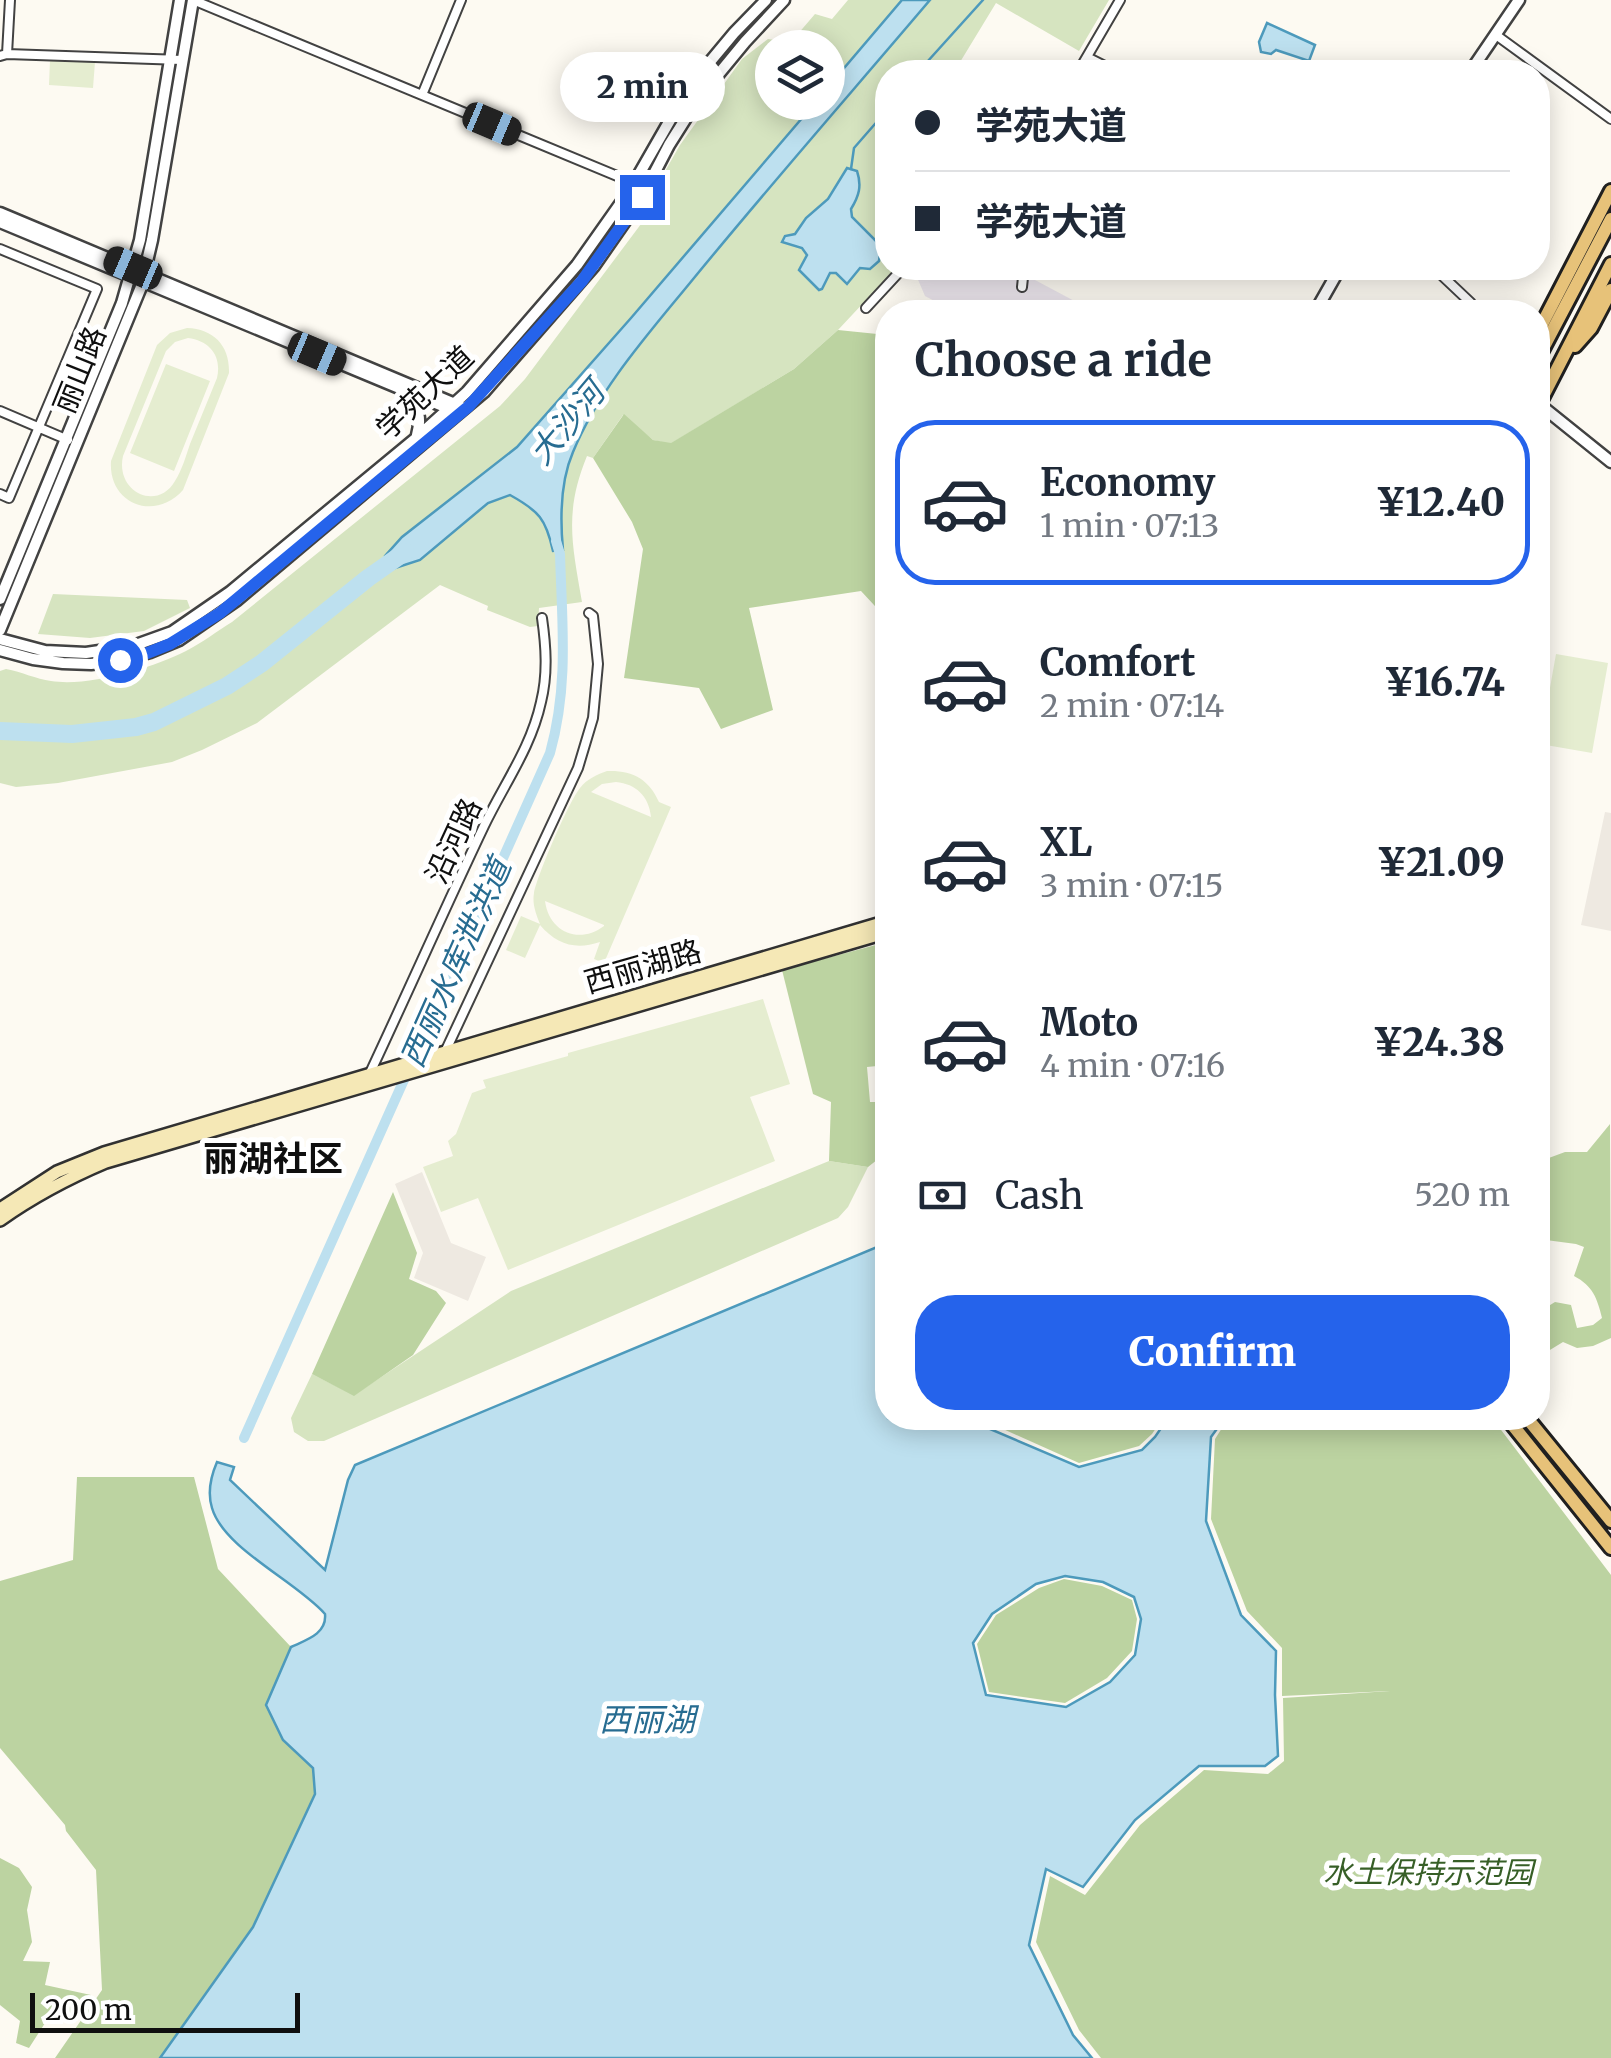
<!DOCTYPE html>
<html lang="en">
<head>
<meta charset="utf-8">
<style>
	body { margin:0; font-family:Merriweather,"Noto Sans SC",serif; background:#f6f6f7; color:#1f2937; height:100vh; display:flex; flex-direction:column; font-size:38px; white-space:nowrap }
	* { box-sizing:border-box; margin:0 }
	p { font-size:32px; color:#747a83 }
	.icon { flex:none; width:55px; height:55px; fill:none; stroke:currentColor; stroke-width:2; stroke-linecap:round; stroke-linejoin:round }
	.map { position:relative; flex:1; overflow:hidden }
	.drawer { position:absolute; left:875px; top:300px; width:675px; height:1130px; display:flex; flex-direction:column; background:#fff; border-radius:40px; box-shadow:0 5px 25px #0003 }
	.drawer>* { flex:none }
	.top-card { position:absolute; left:875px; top:60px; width:675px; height:220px; border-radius:40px; box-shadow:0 5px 25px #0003; display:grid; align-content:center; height:220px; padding:0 40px; background:#fff }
	.controls { position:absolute; left:755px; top:30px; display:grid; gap:20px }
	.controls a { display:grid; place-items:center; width:90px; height:90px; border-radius:50%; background:#fff; box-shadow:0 5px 25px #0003; font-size:50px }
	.scale { position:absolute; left:30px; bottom:25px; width:270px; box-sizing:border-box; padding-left:10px; border:5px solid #0f0f0f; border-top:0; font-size:28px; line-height:35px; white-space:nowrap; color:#0f0f0f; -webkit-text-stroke:8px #fff; paint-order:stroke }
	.end { position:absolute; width:45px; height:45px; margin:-22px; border:12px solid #2563eb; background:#fff; box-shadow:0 0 0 5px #fff }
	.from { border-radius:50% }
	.bubble { position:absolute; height:70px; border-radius:35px; background:#fff; box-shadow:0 5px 25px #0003; font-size:32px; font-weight:800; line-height:70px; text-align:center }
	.car { position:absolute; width:30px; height:60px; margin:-30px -15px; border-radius:12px; box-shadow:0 0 8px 2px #0007; background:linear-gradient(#222 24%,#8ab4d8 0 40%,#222 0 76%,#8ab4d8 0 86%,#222 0) }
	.top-card b { display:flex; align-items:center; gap:35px; height:95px; font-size:38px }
	.top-card b+b { border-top:2px solid #e0e1e3 }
	.top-card i { width:25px; height:25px; background:#1f2937 }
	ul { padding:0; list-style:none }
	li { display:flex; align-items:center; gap:30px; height:165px; margin:0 20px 15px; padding:0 20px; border:5px solid transparent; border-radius:40px }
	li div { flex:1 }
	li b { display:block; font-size:38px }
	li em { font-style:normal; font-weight:800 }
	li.selected { border-color:#2563eb }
	li>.icon { width:90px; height:90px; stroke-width:1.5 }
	h2 { padding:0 40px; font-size:45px; line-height:120px }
	.pay { display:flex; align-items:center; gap:25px; height:110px; padding:0 40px; font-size:38px }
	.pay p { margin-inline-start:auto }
	.primary-button { display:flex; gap:20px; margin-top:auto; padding:20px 40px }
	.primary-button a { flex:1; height:115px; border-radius:40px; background:#2563eb; color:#fff; font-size:40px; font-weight:800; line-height:115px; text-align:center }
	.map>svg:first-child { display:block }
	.industrial { fill:#ebe5ec }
	.green { fill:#d6e4c0; fill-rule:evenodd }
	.forest { fill:#bcd3a1 }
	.pitch { fill:#e5edd0; fill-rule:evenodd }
	.plaza { fill:#eee9e1 }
	.water { fill:#bde0ef; stroke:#4d9abc; stroke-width:2.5; fill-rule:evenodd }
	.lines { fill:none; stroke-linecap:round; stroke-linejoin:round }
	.stream { stroke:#4d9abc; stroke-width:2.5 }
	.canal { stroke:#bde0ef; stroke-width:10 }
	.river { stroke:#bde0ef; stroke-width:18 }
	.minor-casing { stroke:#424242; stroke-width:12 }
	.tertiary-casing { stroke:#424242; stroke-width:15 }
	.secondary-casing { stroke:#313131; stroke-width:16 }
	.primary-casing { stroke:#202020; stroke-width:18 }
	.minor { stroke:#fff; stroke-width:8 }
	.tertiary { stroke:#fff; stroke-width:10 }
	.secondary { stroke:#f5e8b6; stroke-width:11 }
	.primary { stroke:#e7c279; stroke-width:12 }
	.route { stroke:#2563eb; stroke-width:12 }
	.labels { text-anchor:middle; stroke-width:10; stroke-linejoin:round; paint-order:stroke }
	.street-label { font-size:30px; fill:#0f0f0f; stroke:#fff }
	.park-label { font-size:30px; font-style:italic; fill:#375f27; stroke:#fff }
	.water-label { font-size:32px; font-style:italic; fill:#276c91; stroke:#fff }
	.quarter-label { font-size:35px; font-weight:bold; fill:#0f0f0f; stroke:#fff }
</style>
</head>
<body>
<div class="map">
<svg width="1611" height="2058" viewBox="0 0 1611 2058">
	<rect width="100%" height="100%" fill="#fdfaf2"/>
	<path class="industrial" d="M913,268H1030L1035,280L1095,312H955L925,296Z"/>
	<path class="green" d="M848,0H1109L1079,51L996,3L954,72H888V268H896L838,330L794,369L670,444L653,440L623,415L593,458L587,456C564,512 572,544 582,602L539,608L538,626L530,627L487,610L488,606L440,585L257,723L202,750L172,762L58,783L16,787L0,783V671L6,669C22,672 36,679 51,681C89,687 153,668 186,651C202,643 217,631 232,622L500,406L525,379L647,216L660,180L680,145L742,59L768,39L791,42L815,14L832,19ZM772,48H828V102H772Z
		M53,594L187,600L190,608L144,631L90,638L38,634Z
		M829,1161L868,1167L848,1207L838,1218L324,1441H308L294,1432L291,1418L312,1374L354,1395L511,1291Z"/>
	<path class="forest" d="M838,330L887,335V619L861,591L749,608L773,710L721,729L699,688L624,678L643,549L632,522L593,458L624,414L653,440L671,443L794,369Z
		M887,942V1008L876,1014L875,1024L878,1032L887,1034V1065L867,1067L870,1102H887V1152L868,1167L829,1161L831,1102L813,1094L782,970Z
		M1610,1124L1611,1338L1593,1346L1577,1348L1563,1342L1545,1353L1540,1339L1542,1333V1310L1555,1302L1571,1305L1577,1328L1593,1325L1602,1318C1597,1298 1593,1286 1574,1276L1584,1247L1576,1244L1546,1240L1549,1233L1538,1221V1162L1565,1152H1587Z
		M393,1192L417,1253L409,1279L436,1291L446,1303L413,1355L354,1396L312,1374Z
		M989,1418H1163L1152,1434L1139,1446L1079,1463L992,1424Z
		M1226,1418H1492L1611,1575V2058H1101L1079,2030L1036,1942L1050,1876L1085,1895L1140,1825L1204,1770L1268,1774L1284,1761L1283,1698L1390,1691L1282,1696V1648L1247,1611L1211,1519L1215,1439L1222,1428Z
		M77,1477H194L218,1569L291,1647L266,1705L283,1740L313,1768L315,1794L253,1927L160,2058H55L102,1990L96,1870L66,1831L65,1825L0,1748V1581L73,1560Z
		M1064,1579L1102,1586L1132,1600L1137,1619L1132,1651L1107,1678L1065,1703L989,1692L977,1644L996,1615L1039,1588Z
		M0,1858L19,1868L32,1887L27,1910L32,1942L23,1961L50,1962L45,1985L91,1995L76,2022L55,2015L45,2023L29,2048L16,2043L20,2021L0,2005Z"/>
	<path class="pitch" d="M50,60L95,62L93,88L49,85Z
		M187,328C214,329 230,346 229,373L183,490C155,522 108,504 111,461L157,345L170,333ZM188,338C210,341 222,356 217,378C208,400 199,422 190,444C186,456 182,470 175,481C157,512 115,492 123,456L166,351L175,342Z
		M166,364L210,381L174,471L130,453Z
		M1556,654L1608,663L1592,753L1540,744Z
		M607,771C632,770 649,779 659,802L671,807L604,963L594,959L600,942C576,950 557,945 540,925L525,958L506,950L521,916L540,924C536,914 532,904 534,893C537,876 569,801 580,788C587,779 596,775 607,771ZM616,782C636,784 649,796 651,817L591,792L602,784ZM545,901L604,925V926C579,945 549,932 545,901Z
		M763,999L790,1084L750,1097L775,1161L508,1270L478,1198L441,1212L423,1167L453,1156L448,1141L456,1134L472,1093L486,1088L483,1080L568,1056V1053Z"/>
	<path class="plaza" d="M1605,812L1611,813V931L1581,925Z
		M422,1172L451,1243L486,1257L468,1301L414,1278L423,1253L395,1184Z"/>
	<path class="water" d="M902,0H930C851,93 771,184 694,278C650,332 600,387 573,452C560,482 560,518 563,550L553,551C546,519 539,511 510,495L488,503L420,560L392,569L385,561V556L402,537L517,447L631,318L815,103L828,102V87Z
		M1267,23L1315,45L1309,61L1276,50L1271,54L1261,52L1259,42Z
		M847,168L857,171C862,186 859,196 851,209L852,217L881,246L879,261L870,269L860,268L847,284L836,273H830L822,289L819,290L799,270L807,255L802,248L782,242L785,236L795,234L806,218L828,199Z
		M877,1247L887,1260L888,1418H983L990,1429L1079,1467L1142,1450L1155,1437L1168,1418H1221L1219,1426L1211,1437L1206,1521L1241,1615L1276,1651L1275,1695L1278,1756L1265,1766H1199L1135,1820L1083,1887L1046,1869L1029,1945L1073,2035L1092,2058H160L253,1927L315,1794L313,1768L283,1740L266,1705L291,1647C306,1640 327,1634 325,1614C296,1581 224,1549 212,1508C207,1492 211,1476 217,1462L234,1467L230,1480L325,1570L348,1480L355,1465ZM1065,1576L1103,1582L1134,1597L1141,1619L1135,1655L1110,1682L1066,1707L986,1695L973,1643L992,1614L1036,1584Z"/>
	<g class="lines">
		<path class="stream" d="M918,72L983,0
			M851,169L854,148L888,109"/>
		<path class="canal" d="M244,1438L550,753C569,685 562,623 560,554L556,541"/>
		<path class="river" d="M0,731L72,734L136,727L154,722L227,686L262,663L368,578L405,552"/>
		<g class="minor-casing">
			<path id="minor" d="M193,0L634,183
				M1496,35L1611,119
				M7,54L10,0
				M0,56L7,54L182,60
				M1087,57L1117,72
				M1078,72L1120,0
				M422,95L461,0
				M0,249L97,289L9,498L0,494
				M1434,268L1471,303
				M1022,287L1024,268
				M866,308L903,268
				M0,411L68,440
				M445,1052L578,768L593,718L598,664L593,616L589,613
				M369,1075C408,992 445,908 484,826C504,784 531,748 541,702C548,674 546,646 542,618"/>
		</g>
		<g class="tertiary-casing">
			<path id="tertiary" d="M1470,72L1519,0
				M0,213L460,406
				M0,222L452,410
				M1315,312L1340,268
				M405,392C418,404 422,418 417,435
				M1539,404L1611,462
				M0,599L122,303L140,240L180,0
				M0,630L141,287L152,240L193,0
				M0,639L45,651L86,653L133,646L172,632L230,592L415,439L467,392L577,265L630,190L689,87L734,33L766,0
				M0,650L33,659L63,663L91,664L119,661L150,652L179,640L237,600L484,392L594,266L642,197L669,145L698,99L745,42L784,0"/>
		</g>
		<g class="secondary-casing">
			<path id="secondary" d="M0,1209L57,1172L104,1153L888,921
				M0,1220C34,1196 68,1178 106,1162L888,932"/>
		</g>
		<g class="primary-casing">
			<path id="primary" d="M1538,332L1611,191
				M1575,346L1591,328L1611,290
				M1538,358L1611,219
				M1538,406L1611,264
				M1507,1418L1611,1548
				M1527,1418L1611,1521"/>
		</g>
		<use href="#minor" class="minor"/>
		<use href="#tertiary" class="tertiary"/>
		<use href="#secondary" class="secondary"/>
		<use href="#primary" class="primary"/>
	</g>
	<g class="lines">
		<path class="route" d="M120,660L140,656L170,644L220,613L468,407L582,281L642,197"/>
	</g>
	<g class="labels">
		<g class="street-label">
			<text transform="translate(80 370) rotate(-68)" y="10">丽山路</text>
			<text transform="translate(425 393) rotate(-43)" y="10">学苑大道</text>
			<text transform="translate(454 841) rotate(-65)" y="10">沿河路</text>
			<text transform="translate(643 967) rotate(-16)" y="10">西丽湖路</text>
		</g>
		<g class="park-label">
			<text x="1428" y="1883">水土保持示范园</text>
		</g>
		<g class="water-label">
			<text transform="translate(567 423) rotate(-50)" y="11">大沙河</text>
			<text transform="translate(456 963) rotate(-66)" y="11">西丽水库泄洪道</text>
			<text x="647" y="1731">西丽湖</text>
		</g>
		<g class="quarter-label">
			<text x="273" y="1171">丽湖社区</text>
		</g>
	</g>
</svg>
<div class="controls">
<a><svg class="icon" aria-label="layers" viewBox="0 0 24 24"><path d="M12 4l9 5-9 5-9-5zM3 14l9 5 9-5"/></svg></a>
</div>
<div class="scale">200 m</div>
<i class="end from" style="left:120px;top:660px"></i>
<i class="end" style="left:642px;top:197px"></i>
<div class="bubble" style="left:560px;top:52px;width:165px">2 min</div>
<i class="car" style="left:492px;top:124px;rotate:113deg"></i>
<i class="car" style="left:133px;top:268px;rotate:293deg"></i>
<i class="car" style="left:317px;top:354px;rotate:113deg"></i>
<div class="top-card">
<b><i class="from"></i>学苑大道</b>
<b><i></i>学苑大道</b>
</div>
<section class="drawer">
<h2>Choose a ride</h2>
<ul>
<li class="selected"><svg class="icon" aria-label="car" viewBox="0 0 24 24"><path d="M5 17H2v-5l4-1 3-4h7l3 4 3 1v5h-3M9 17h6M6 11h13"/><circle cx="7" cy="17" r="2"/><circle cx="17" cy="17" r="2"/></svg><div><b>Economy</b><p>1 min · 07:13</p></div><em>¥12.40</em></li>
<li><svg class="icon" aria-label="car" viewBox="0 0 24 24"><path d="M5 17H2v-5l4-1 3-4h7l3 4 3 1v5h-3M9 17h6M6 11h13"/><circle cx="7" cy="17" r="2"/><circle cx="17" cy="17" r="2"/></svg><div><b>Comfort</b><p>2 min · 07:14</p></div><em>¥16.74</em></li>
<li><svg class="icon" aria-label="car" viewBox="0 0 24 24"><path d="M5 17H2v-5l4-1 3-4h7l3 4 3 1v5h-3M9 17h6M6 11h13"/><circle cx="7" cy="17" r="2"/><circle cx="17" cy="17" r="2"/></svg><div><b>XL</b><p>3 min · 07:15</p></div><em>¥21.09</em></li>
<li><svg class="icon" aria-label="car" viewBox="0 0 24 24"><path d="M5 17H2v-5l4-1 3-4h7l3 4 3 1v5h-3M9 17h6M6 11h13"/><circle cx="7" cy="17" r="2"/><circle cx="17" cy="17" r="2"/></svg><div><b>Moto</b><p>4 min · 07:16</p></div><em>¥24.38</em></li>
</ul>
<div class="pay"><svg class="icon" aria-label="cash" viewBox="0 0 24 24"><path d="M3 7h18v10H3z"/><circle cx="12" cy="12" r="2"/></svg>Cash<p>520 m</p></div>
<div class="primary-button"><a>Confirm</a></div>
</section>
</div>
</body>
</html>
